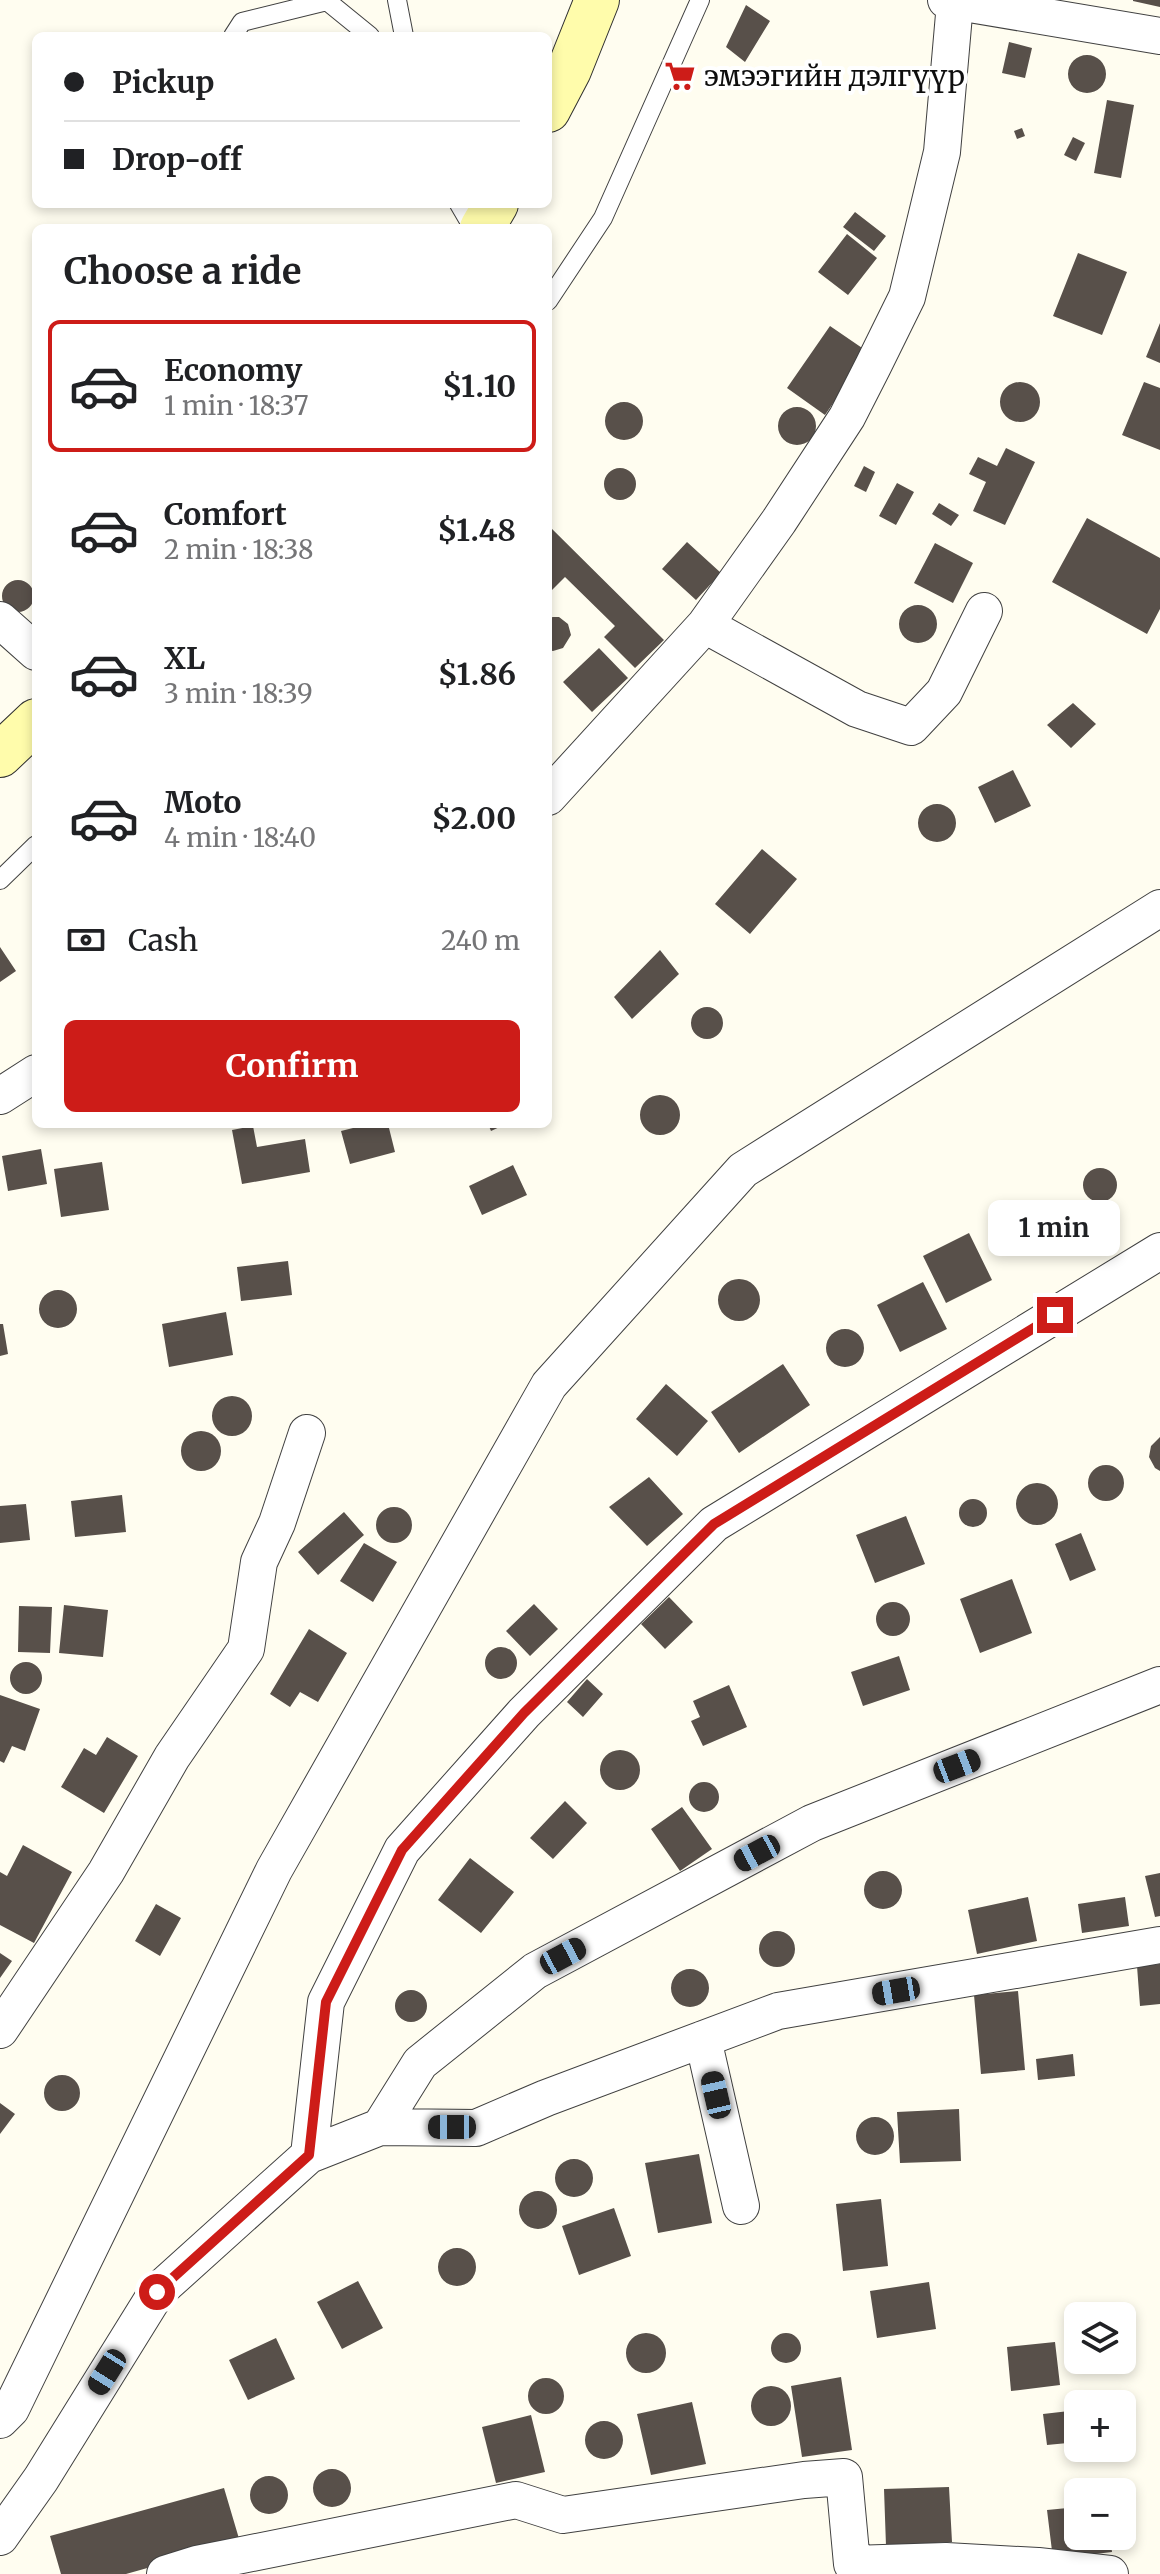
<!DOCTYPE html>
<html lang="en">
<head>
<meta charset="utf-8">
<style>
	body { margin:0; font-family:Merriweather,serif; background:#f2f2f2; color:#202124; height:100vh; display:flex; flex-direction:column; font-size:30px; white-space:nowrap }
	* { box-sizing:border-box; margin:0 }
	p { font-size:26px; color:#757577 }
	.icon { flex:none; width:44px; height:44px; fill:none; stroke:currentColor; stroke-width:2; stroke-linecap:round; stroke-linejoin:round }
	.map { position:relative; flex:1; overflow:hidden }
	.sheet { position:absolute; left:32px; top:224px; width:520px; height:904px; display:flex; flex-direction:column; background:#fff; border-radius:12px; box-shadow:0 4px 12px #0003 }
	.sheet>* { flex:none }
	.banner { position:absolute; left:32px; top:32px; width:520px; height:176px; border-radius:12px; box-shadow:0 4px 12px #0003; display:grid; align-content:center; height:176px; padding:0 32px; background:#fff }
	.tools { position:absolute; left:1064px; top:2302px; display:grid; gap:16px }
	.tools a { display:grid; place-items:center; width:72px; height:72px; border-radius:12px; background:#fff; box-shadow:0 4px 12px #0003; font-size:40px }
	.end { position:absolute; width:36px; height:36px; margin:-18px; border:10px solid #cd1c18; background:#fff; box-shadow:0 0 0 4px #fff }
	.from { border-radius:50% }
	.bubble { position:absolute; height:56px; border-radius:12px; background:#fff; box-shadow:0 4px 12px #0003; font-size:26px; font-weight:700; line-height:56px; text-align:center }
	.car { position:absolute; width:24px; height:48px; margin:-24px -12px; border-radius:10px; box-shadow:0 0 6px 2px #0007; background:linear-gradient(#222 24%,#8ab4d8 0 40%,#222 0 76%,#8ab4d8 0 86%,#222 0) }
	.banner b { display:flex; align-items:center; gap:28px; height:76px; font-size:30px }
	.banner b+b { border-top:2px solid #e0e0e0 }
	.banner i { width:20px; height:20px; background:#202124 }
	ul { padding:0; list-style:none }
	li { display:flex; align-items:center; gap:24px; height:132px; margin:0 16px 12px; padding:0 16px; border:4px solid transparent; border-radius:12px }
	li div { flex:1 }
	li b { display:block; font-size:30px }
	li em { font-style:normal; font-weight:700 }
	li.on { border-color:#cd1c18 }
	li>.icon { width:72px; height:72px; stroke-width:1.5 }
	h2 { padding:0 32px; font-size:36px; line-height:96px }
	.pay { display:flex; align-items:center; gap:20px; height:88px; padding:0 32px; font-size:30px }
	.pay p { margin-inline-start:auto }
	.cta { display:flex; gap:16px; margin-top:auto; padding:16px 32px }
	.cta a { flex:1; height:92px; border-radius:12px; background:#cd1c18; color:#fff; font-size:32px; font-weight:700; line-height:92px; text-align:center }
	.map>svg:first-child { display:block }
	.building { fill:#58504a }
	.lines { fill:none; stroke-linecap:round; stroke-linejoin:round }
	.lane-casing { stroke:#414141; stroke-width:20 }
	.street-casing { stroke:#414141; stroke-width:38 }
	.secondary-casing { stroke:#303030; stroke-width:46 }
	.lane { stroke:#fff; stroke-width:18 }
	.street { stroke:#fff; stroke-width:36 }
	.secondary { stroke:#fffcab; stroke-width:44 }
	.route { stroke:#cd1c18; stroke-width:10 }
	.labels { text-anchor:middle; stroke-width:8; stroke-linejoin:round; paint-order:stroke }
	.poi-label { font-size:28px; fill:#0e0e0e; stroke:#fff; text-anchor:start }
</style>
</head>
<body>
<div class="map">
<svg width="1160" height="2574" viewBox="0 0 1160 2574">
	<rect width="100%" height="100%" fill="#fffdf0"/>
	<path class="building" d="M1133,0H1160V7L1133,1Z
		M746,5L770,21L745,62L726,47Z
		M1009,42L1032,48L1025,78L1002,73Z
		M1068 74a19 19 0 1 1 38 0a19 19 0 1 1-38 0Z
		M1107,100L1134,105L1121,178L1094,173Z
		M1022,128L1025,136L1017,139L1014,131Z
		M1073,137L1085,143L1076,161L1064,155Z
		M855,212L886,236L874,251L843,227Z
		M847,234L877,258L848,295L818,272Z
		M1078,253L1127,272L1102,335L1053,316Z
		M1160,323V363L1146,357Z
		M830,326L868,352L825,415L787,388Z
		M1000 402a20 20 0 1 1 40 0a20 20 0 1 1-40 0Z
		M1144,382L1160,388V450L1122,435Z
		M605 421a19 19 0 1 1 38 0a19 19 0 1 1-38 0Z
		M778 426a19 19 0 1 1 38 0a19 19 0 1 1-38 0Z
		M1006,448L1035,462L1005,525L973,511L986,482L969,474L978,457L997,466Z
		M864,466L875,472L866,492L854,486Z
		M604 484a16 16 0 1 1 32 0a16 16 0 1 1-32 0Z
		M897,483L914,492L896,525L879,516Z
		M939,503L959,515L951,526L932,514Z
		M1087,518L1160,558V609L1147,634L1052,582Z
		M548,525L664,640L635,668L604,637L615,626L565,577L548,594Z
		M687,542L721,573L696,600L662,569Z
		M935,543L973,563L953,603L914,583Z
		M2 596a16 16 0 1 1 32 0a16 16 0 1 1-32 0Z
		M899 624a19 19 0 1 1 38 0a19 19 0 1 1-38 0Z
		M553,617H559L568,624L571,635L563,648L553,651L548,650V618Z
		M599,648L628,678L592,712L563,682Z
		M1073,703L1096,724L1071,748L1047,725Z
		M1013,770L1031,806L995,823L978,787Z
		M918 823a19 19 0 1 1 38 0a19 19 0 1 1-38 0Z
		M762,849L797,879L750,934L715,904Z
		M0,947L16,971L0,982Z
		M660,950L679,974L632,1019L614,997Z
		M691 1023a16 16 0 1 1 32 0a16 16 0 1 1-32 0Z
		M640 1115a20 20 0 1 1 40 0a20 20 0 1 1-40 0Z
		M369,1124H388L395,1152L350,1164L341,1131Z
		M488,1124H506L491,1131Z
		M253,1126L257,1147L305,1139L310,1172L242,1184L232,1130Z
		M41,1149L47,1184L8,1191L2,1156Z
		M102,1162L109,1210L61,1217L54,1169Z
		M513,1165L527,1195L482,1215L469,1186Z
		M1083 1185a17 17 0 1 1 34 0a17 17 0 1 1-34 0Z
		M969,1233L992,1280L946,1303L923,1256Z
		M288,1261L292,1295L241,1301L237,1267Z
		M718 1300a21 21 0 1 1 42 0a21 21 0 1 1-42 0Z
		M923,1282L947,1329L900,1352L877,1305Z
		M39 1309a19 19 0 1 1 38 0a19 19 0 1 1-38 0Z
		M226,1312L233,1355L169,1367L162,1324Z
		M0,1324H3L8,1354L0,1356Z
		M826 1348a19 19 0 1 1 38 0a19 19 0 1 1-38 0Z
		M783,1364L810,1405L739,1453L711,1412Z
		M666,1384L708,1421L677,1456L636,1419Z
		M212 1416a20 20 0 1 1 40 0a20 20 0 1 1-40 0Z
		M181 1451a20 20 0 1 1 40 0a20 20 0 1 1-40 0Z
		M1160,1437V1471L1155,1468L1149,1457L1151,1446Z
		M1088 1483a18 18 0 1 1 36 0a18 18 0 1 1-36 0Z
		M649,1477L683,1514L647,1546L609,1507Z
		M1016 1504a21 21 0 1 1 42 0a21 21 0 1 1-42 0Z
		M122,1495L126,1532L75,1537L71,1501Z
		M959 1513a14 14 0 1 1 28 0a14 14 0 1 1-28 0Z
		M26,1504L30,1540L0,1543V1506Z
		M376 1525a18 18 0 1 1 36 0a18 18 0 1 1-36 0Z
		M344,1512L364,1535L318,1575L298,1552Z
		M906,1516L925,1564L875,1583L856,1535Z
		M1081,1533L1096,1570L1070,1581L1055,1544Z
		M364,1543L397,1562L373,1602L340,1581Z
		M1012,1579L1032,1633L980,1653L960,1599Z
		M669,1597L693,1622L665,1649L641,1624Z
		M876 1619a17 17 0 1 1 34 0a17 17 0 1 1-34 0Z
		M534,1604L558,1629L530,1656L506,1631Z
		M64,1605L108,1610L103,1657L59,1653Z
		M19,1606L52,1607L50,1653L18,1652Z
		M309,1629L347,1653L318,1702L300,1692L290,1707L270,1694Z
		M485 1663a16 16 0 1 1 32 0a16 16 0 1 1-32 0Z
		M899,1656L910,1690L863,1706L851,1672Z
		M10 1678a16 16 0 1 1 32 0a16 16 0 1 1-32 0Z
		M587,1679L603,1694L583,1717L567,1702Z
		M729,1685L747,1727L703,1746L691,1721L700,1717L693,1701Z
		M0,1695L40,1709L25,1751L12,1746L4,1763L0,1761Z
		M107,1737L138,1756L104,1813L61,1787L84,1748L96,1755Z
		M600 1770a20 20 0 1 1 40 0a20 20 0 1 1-40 0Z
		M689 1797a15 15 0 1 1 30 0a15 15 0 1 1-30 0Z
		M565,1801L587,1823L553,1859L530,1838Z
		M682,1807L712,1849L680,1871L651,1829Z
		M23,1845L72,1872L34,1943L0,1925V1872L7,1876Z
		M470,1858L514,1892L481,1933L438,1900Z
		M864 1890a19 19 0 1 1 38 0a19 19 0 1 1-38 0Z
		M1160,1873V1916L1155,1917L1145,1876Z
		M1028,1897L1037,1941L977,1954L968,1910Z
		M1125,1897L1129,1926L1082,1933L1078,1904Z
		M156,1904L181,1918L160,1956L135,1941Z
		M759 1949a18 18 0 1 1 36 0a18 18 0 1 1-36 0Z
		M0,1953L12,1961L0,1978Z
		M1160,1964V2004L1140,2006L1137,1966Z
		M671 1988a19 19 0 1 1 38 0a19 19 0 1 1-38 0Z
		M395 2006a16 16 0 1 1 32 0a16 16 0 1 1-32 0Z
		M1018,1991L1025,2070L981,2074L974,1995Z
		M1073,2054L1075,2076L1038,2080L1036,2059Z
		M44 2093a18 18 0 1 1 36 0a18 18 0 1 1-36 0Z
		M0,2103L15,2114L0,2134Z
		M959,2109L961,2161L900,2163L897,2112Z
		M856 2136a19 19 0 1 1 38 0a19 19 0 1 1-38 0Z
		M699,2154L712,2223L658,2233L645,2163Z
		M555 2178a19 19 0 1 1 38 0a19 19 0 1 1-38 0Z
		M519 2210a19 19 0 1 1 38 0a19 19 0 1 1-38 0Z
		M881,2199L888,2266L843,2271L836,2204Z
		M614,2208L631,2256L579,2275L562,2226Z
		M438 2267a19 19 0 1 1 38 0a19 19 0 1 1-38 0Z
		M358,2281L383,2328L342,2349L317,2302Z
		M929,2282L936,2329L877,2338L870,2291Z
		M771 2348a15 15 0 1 1 30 0a15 15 0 1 1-30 0Z
		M626 2353a20 20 0 1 1 40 0a20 20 0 1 1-40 0Z
		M276,2338L295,2379L248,2400L229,2360Z
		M1055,2342L1060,2385L1011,2391L1007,2347Z
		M841,2377L852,2450L802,2457L791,2386Z
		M528 2396a18 18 0 1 1 36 0a18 18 0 1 1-36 0Z
		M751 2406a20 20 0 1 1 40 0a20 20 0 1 1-40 0Z
		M692,2402L706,2464L651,2475L637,2414Z
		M1078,2410V2442L1047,2445L1043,2414Z
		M531,2415L545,2472L496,2483L482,2427Z
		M585 2440a19 19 0 1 1 38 0a19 19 0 1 1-38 0Z
		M313 2488a19 19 0 1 1 38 0a19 19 0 1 1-38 0Z
		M250 2495a19 19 0 1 1 38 0a19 19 0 1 1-38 0Z
		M949,2487L952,2542L886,2546L884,2489Z
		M224,2488L240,2542L126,2574H61L50,2536Z
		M1078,2507V2536H1110L1112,2552L1053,2559L1047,2510Z"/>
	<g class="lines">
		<g class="lane-casing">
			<path id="lane" d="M397,0L404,36
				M233,36L242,22L327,1L370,36
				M459,204L473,228
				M548,301L603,218L700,0
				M0,880L36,845"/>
		</g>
		<g class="street-casing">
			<path id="street" d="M946,0L1160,36
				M0,620L36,652
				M705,625L857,709L911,727L944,692L984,611
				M548,797L705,625L779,521L847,417L873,366L907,297L942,152L955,3
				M0,1096L36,1073
				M0,2030L106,1872L172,1757L246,1649L259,1562L277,1523L307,1433
				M703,2039L741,2206
				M380,2127L476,2128L546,2098L778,2011L1160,1945
				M309,2155L380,2127L420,2063L535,1971L812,1823L1160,1685
				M0,2420L11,2409L274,1870L549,1385L743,1170L1160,908
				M0,2537L41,2479L157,2292L309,2155L326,2002L402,1850L524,1713L714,1524L1160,1251
				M165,2574L197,2564L516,2500L563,2515L804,2480L844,2477L852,2564L946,2561L1038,2566L1110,2574"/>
		</g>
		<g class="secondary-casing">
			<path id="secondary" d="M548,110L569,70L597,0
				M482,228L496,204
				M0,755L36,721"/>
		</g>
		<use href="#lane" class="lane"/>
		<use href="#street" class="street"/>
		<use href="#secondary" class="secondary"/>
	</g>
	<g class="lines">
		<path class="route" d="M157,2292L309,2155L326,2002L402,1850L524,1713L714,1524L1055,1315"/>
	</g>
	<defs>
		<g id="supermarket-bare" transform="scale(2.4)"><path d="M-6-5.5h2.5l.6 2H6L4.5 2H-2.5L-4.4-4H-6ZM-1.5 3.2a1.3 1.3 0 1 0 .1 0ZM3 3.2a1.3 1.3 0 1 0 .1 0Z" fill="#cd1c18" stroke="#fff" stroke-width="2.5" paint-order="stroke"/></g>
	</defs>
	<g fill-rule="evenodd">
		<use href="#supermarket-bare" x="680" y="76"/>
	</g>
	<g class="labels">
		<g class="poi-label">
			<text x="704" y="86">эмээгийн дэлгүүр</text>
		</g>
	</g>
</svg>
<div class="tools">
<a><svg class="icon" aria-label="layers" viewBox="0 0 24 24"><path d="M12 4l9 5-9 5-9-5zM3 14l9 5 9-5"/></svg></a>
<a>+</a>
<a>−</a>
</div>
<i class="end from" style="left:157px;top:2292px"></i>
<i class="end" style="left:1055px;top:1315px"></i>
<div class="bubble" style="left:988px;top:1200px;width:132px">1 min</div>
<i class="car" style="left:957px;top:1766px;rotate:69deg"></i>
<i class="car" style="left:757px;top:1853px;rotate:242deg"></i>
<i class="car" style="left:563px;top:1956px;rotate:62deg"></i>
<i class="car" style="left:896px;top:1991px;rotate:260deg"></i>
<i class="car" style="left:716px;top:2095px;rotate:347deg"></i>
<i class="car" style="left:452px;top:2127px;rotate:270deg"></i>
<i class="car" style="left:107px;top:2372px;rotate:212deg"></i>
<div class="banner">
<b><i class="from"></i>Pickup</b>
<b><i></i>Drop-off</b>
</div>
<section class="sheet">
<h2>Choose a ride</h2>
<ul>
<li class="on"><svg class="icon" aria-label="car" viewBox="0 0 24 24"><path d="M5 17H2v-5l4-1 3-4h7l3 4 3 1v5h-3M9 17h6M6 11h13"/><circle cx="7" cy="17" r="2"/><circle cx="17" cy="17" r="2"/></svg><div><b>Economy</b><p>1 min · 18:37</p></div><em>$1.10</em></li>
<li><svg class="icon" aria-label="car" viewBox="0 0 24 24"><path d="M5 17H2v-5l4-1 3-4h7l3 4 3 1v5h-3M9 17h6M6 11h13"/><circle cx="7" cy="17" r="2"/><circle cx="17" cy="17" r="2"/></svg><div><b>Comfort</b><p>2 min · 18:38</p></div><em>$1.48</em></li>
<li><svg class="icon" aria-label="car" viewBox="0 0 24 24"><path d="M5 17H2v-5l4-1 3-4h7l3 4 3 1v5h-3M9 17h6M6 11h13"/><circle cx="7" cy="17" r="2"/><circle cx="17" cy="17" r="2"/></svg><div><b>XL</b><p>3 min · 18:39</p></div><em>$1.86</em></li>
<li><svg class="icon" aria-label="car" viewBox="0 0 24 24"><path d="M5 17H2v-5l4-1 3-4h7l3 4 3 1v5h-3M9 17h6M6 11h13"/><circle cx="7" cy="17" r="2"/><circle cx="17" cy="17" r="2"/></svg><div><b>Moto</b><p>4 min · 18:40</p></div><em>$2.00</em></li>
</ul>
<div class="pay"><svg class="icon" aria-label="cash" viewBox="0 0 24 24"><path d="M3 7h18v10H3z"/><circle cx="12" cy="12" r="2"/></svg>Cash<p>240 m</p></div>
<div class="cta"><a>Confirm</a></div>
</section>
</div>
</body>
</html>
